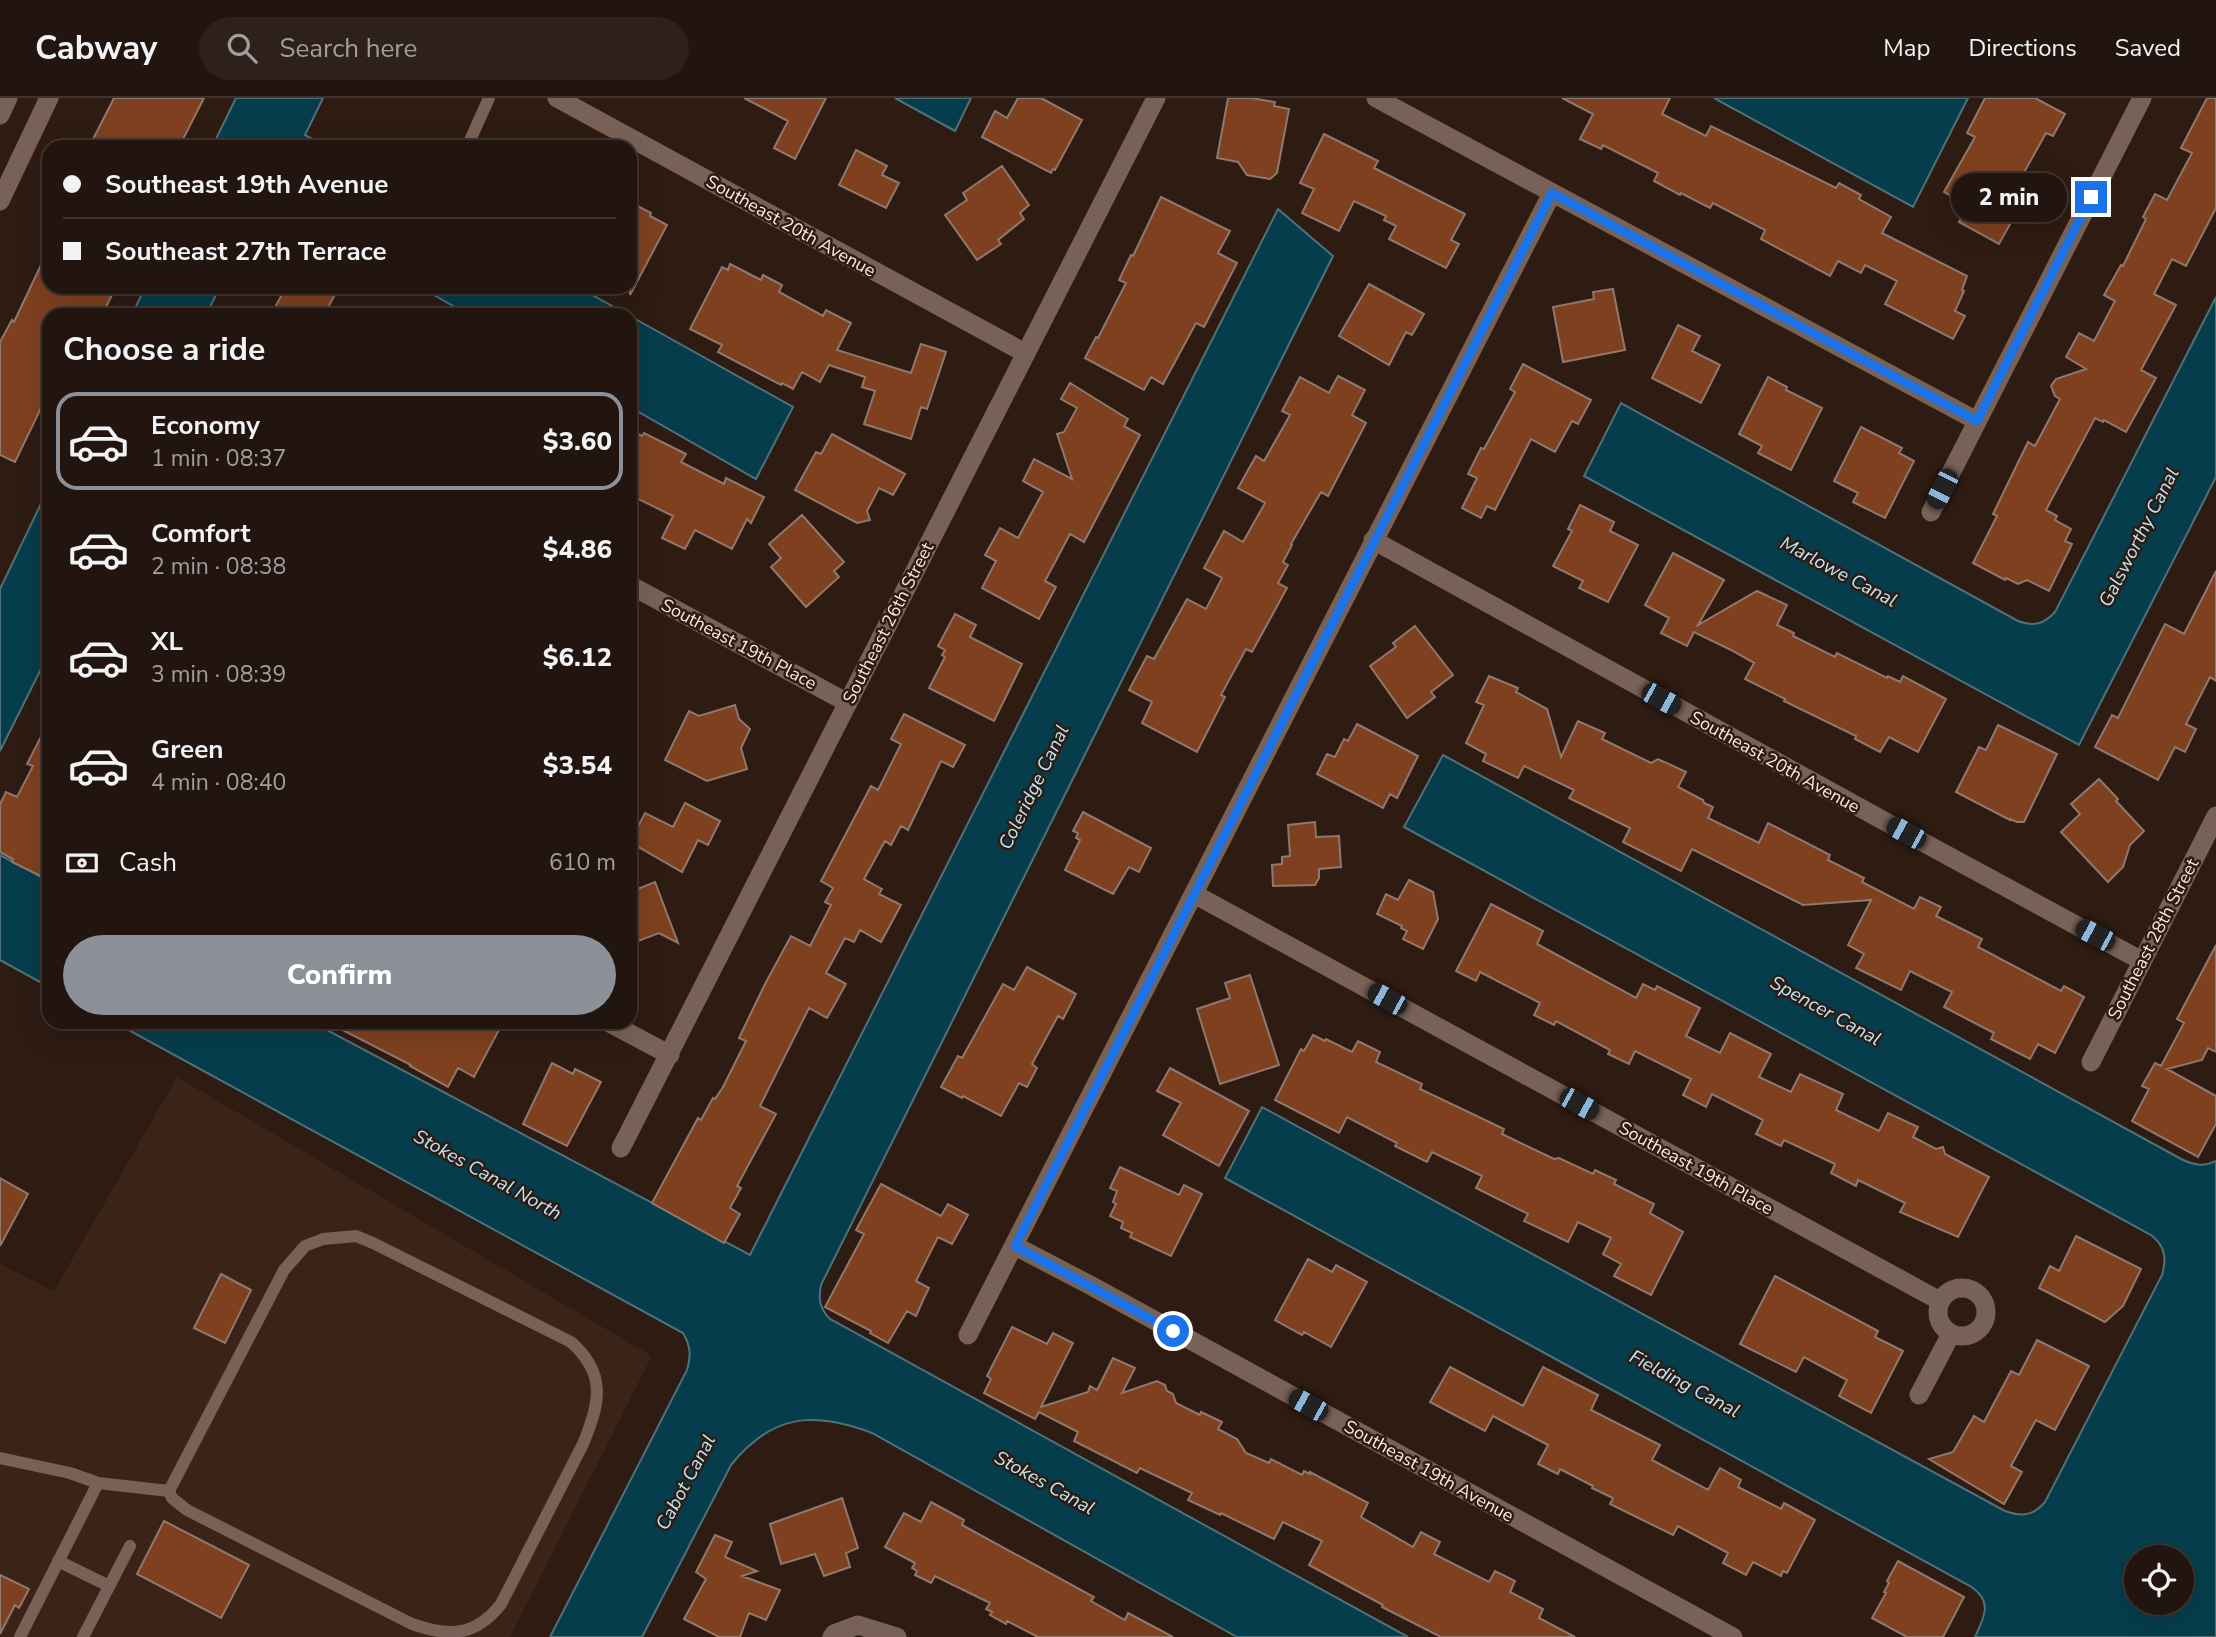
<!DOCTYPE html>
<html lang="en">
<head>
<meta charset="utf-8">
<style>
	body { margin:0; font-family:"Nunito Sans",sans-serif; background:#2e211c; color:#f1f3f6; height:100vh; display:flex; flex-direction:column; font-size:26px; white-space:nowrap }
	* { box-sizing:border-box; margin:0 }
	p { font-size:23px; color:#a29e9e }
	.icon { flex:none; width:38px; height:38px; fill:none; stroke:currentColor; stroke-width:2; stroke-linecap:round; stroke-linejoin:round }
	.map { position:relative; flex:1; overflow:hidden }
	.panel { position:absolute; left:42px; top:210px; width:595px; height:721px; display:flex; flex-direction:column; background:#22140e; border-radius:21px; box-shadow:0 7px 28px #0002,0 0 0 2px #3f332e }
	.panel>* { flex:none }
	.guide { position:absolute; left:42px; top:42px; width:595px; height:154px; border-radius:21px; box-shadow:0 7px 28px #0002,0 0 0 2px #3f332e; display:grid; align-content:center; height:154px; padding:0 21px; background:#22140e }
	.fabs { position:absolute; left:2124px; top:1447px; display:grid; gap:14px }
	.fabs a { display:grid; place-items:center; width:70px; height:70px; border-radius:50%; background:#22140e; box-shadow:0 7px 28px #0002,0 0 0 2px #3f332e; font-size:35px }
	.end { position:absolute; width:32px; height:32px; margin:-16px; border:9px solid #1a73e8; background:#fff; box-shadow:0 0 0 4px #fff }
	.from { border-radius:50% }
	.bubble { position:absolute; height:49px; border-radius:24px; background:#22140e; box-shadow:0 7px 28px #0002,0 0 0 2px #3f332e; font-size:23px; font-weight:800; line-height:49px; text-align:center }
	.car { position:absolute; width:21px; height:42px; margin:-21px -10px; border-radius:9px; box-shadow:0 0 5px 2px #0007; background:linear-gradient(#222 24%,#8ab4d8 0 40%,#222 0 76%,#8ab4d8 0 86%,#222 0) }
	.guide b { display:flex; align-items:center; gap:24px; height:66px; font-size:26px }
	.guide b+b { border-top:2px solid #3f332e }
	.guide i { width:18px; height:18px; background:#f1f3f6 }
	ul { padding:0; list-style:none }
	li { display:flex; align-items:center; gap:21px; height:98px; margin:0 14px 10px; padding:0 7px; border:4px solid transparent; border-radius:21px }
	li div { flex:1 }
	li b { display:block; font-size:26px }
	li em { font-style:normal; font-weight:800 }
	li.on { border-color:#8c9099 }
	li>.icon { width:63px; height:63px; stroke-width:1.5 }
	h2 { padding:0 21px; font-size:32px; line-height:84px }
	.pay { display:flex; align-items:center; gap:18px; height:77px; padding:0 21px; font-size:26px }
	.pay p { margin-inline-start:auto }
	.cta { display:flex; gap:14px; margin-top:auto; padding:14px 21px }
	.cta a { flex:1; height:80px; border-radius:42px; background:#8c9099; color:#fff; font-size:28px; font-weight:800; line-height:80px; text-align:center }
	header { display:flex; align-items:center; gap:42px; box-sizing:border-box; height:98px; padding:0 35px; background:#22140e; border-bottom:2px solid #3f332e }
	header strong { font-size:33px }
	nav { display:flex; gap:38px; margin-inline-start:auto; font-size:24px }
	.search { width:490px; height:63px; background:#2e211c; display:flex; align-items:center; gap:18px; box-sizing:border-box; padding:0 24px; border-radius:38px; color:#a29e9e; font-size:26px }
	.map>svg:first-child { display:block }
	.built { fill:#3b2317 }
	.water { fill:#063d4c; stroke:#4f717a; stroke-width:2; fill-rule:evenodd }
	.building { fill:#7e401f; stroke:#8f786d; stroke-width:2 }
	.lines { fill:none; stroke-linecap:round; stroke-linejoin:round }
	.service { stroke:#786157; stroke-width:12 }
	.minor { stroke:#786157; stroke-width:19 }
	.tertiary { stroke:#786157; stroke-width:19 }
	.route { stroke:#1a73e8; stroke-width:9 }
	.labels { text-anchor:middle; stroke-width:5; stroke-linejoin:round; paint-order:stroke }
	.street-label { font-size:18px; fill:#f8eae4; stroke:#2e1b12 }
	.water-label { font-size:19px; font-style:italic; fill:#bbe7f8; stroke:#2e1b12 }
</style>
</head>
<body>
<header>
<strong>Cabway</strong>
<div class="search"><svg class="icon" aria-label="search" viewBox="0 0 24 24"><circle cx="10" cy="10" r="6"/><path d="M15 15l6 6"/></svg>Search here</div>
<nav><a>Map</a><a>Directions</a><a>Saved</a></nav>
</header>
<div class="map">
<svg width="2216" height="1539" viewBox="0 0 2216 1539">
	<rect width="100%" height="100%" fill="#2e1b12"/>
	<path class="built" d="M177,979L652,1258L510,1539H0V1166L54,1193Z"/>
	<path class="water" d="M236,0H323L305,37L327,49H212Z
		M895,0H971L955,33Z
		M1714,0H1968L1913,109Z
		M1278,111L1333,158L821,1187C818,1201 820,1211 830,1221L1408,1539H1237L872,1335C813,1313 772,1316 731,1367L642,1539H550L687,1272C691,1257 691,1249 683,1235L114,924H312L750,1157Z
		M145,189H220L206,217H132Z
		M420,189H578L628,217H469Z
		M2216,199V379L2079,647L1584,378L1621,305L2018,523C2034,529 2044,526 2055,514Z
		M630,218L793,309L756,381L630,309Z
		M49,389V555L0,653V491Z
		M1443,657L2183,1062C2195,1067 2204,1069 2216,1063V1539H1975C1985,1518 1993,1503 1970,1488L1225,1080L1262,1009L2005,1413C2022,1419 2033,1418 2045,1404L2162,1177C2167,1160 2165,1148 2151,1137L1404,729ZM2137,1460H2182V1505H2137Z
		M0,757L49,783V889L0,862Z"/>
	<path class="building" d="M114,0H204L179,49H89Z
		M744,0H826L795,61L774,50L788,23Z
		M1018,0H1041L1082,22L1055,72L1053,71L1051,75L982,39L995,13L1007,20Z
		M1228,0H1251L1275,4L1274,8L1289,11L1277,75L1270,81L1247,77L1238,64L1217,60Z
		M1562,0H1670L1662,16L1706,38L1711,28L1836,90L1839,85L1861,97L1859,101L1891,119L1882,135L1967,178L1962,192L1964,193L1955,213L1965,218L1953,241L1885,206L1897,183L1865,167L1861,175L1838,163L1830,178L1761,141L1765,132L1713,105L1710,110L1681,95L1680,97L1654,83L1658,75L1603,47L1601,51L1580,41L1593,16Z
		M1985,0H2035L2065,16L2053,38L2046,35L2017,87L2028,94L1999,146L1959,124L1968,108L1944,94L1975,39L1967,35Z
		M2207,0H2216V110L2186,168L2172,161L2154,196L2176,207L2141,272L2156,280L2126,334L2104,322L2103,324L2095,320L2046,412L2057,418L2055,422L2071,431L2065,443L2072,446L2049,493L2027,482L2018,486L2006,480L2005,482L1973,465L1997,418L1993,416L2028,344L2035,348L2060,301L2055,298L2051,288L2056,281L2086,271L2066,259L2079,235L2094,243L2115,203L2104,197L2121,167L2123,168L2146,121L2143,119L2155,96L2167,102L2192,55L2181,50Z
		M1324,36L1378,63L1374,70L1465,116L1451,142L1459,146L1446,170L1389,141L1396,128L1384,122L1386,118L1354,103L1339,133L1302,115L1314,91L1300,85Z
		M856,52L887,68L882,77L899,85L886,110L839,87Z
		M1002,68L1029,107L1020,115L1024,121L998,142L1001,146L977,162L945,117L967,102L963,95Z
		M1161,99L1230,133L1218,155L1237,165L1204,229L1196,225L1163,286L1151,279L1144,292L1085,260L1096,239L1098,240L1126,185L1119,182L1131,157L1133,158Z
		M630,104L651,115L650,118L667,127L630,197Z
		M49,150V189H116L102,217H49V312L42,308L15,364L0,357V244L12,222L14,224Z
		M730,166L761,182L763,177L782,187L779,194L823,218L826,212L851,225L837,252L911,275L921,246L946,254L927,311L921,309L911,341L864,326L875,293L862,289L865,279L829,267L820,284L802,274L793,291L782,285L781,287L718,254L722,247L690,231L722,169L728,172Z
		M1369,186L1424,216L1412,237L1406,234L1389,267L1339,238Z
		M286,189H339L324,217H285L274,211Z
		M1613,191L1625,252L1563,264L1553,209L1594,201L1593,194Z
		M1678,227L1700,238L1692,253L1720,267L1701,305L1652,280Z
		M1523,266L1591,302L1578,326L1572,323L1555,354L1531,341L1495,412L1487,408L1481,420L1462,410L1477,380L1468,376L1481,350L1484,351L1515,294L1510,291Z
		M1338,278L1365,292L1352,317L1366,325L1328,398L1321,394L1291,446L1292,447L1283,464L1288,467L1278,485L1287,490L1252,554L1246,551L1221,597L1225,599L1197,654L1142,625L1152,604L1129,592L1147,558L1154,561L1187,501L1206,511L1222,480L1204,470L1224,433L1243,444L1265,405L1238,390L1256,358L1264,363L1290,317L1282,313L1300,279L1329,295Z
		M1768,279L1787,289L1786,292L1822,310L1791,372L1758,355L1762,348L1739,336Z
		M1070,285L1128,321L1124,328L1140,337L1084,444L1070,436L1045,483L1056,489L1039,521L982,490L996,463L985,457L1000,430L1018,440L1043,394L1023,383L1034,361L1072,381L1057,336L1064,334L1077,310L1061,301Z
		M1861,329L1902,350L1899,355L1914,363L1885,420L1853,404L1858,395L1834,383Z
		M630,332L642,338L644,335L686,356L681,364L724,386L726,380L764,399L751,425L747,421L732,451L695,432L685,451L662,440L673,418L630,397Z
		M832,336L905,376L893,397L879,390L867,413L870,422L857,425L795,392L816,354L821,356Z
		M1580,407L1614,424L1610,433L1638,447L1608,504L1579,490L1583,483L1553,468L1572,433L1568,431Z
		M802,417L844,464L834,473L839,479L806,509L771,469L781,460L769,446Z
		M1673,455L1724,482L1698,527L1757,493L1787,507L1777,527L1794,535L1793,538L1835,559L1837,555L1887,580L1888,578L1900,584L1903,578L1946,601L1918,654L1889,639L1880,654L1855,641L1856,638L1784,603L1785,601L1745,581L1754,565L1731,552L1694,534L1687,548L1661,535L1669,520L1645,507Z
		M2216,473V583L2210,579L2186,626L2196,631L2185,654L2175,649L2158,682L2095,649L2112,617L2118,620L2165,526L2184,536Z
		M955,516L976,527L970,539L1022,566L994,623L929,590L945,559L942,557L945,552L938,548Z
		M1415,528L1453,577L1431,594L1435,599L1407,620L1370,568L1396,549L1393,545Z
		M1489,578L1518,590L1516,594L1547,611L1561,659L1578,623L1605,635L1602,641L1651,665L1658,661L1686,674L1678,689L1703,702L1704,705L1713,709L1708,720L1759,745L1768,725L1830,757L1828,762L1864,780L1862,784L1914,811L1920,799L1941,809L1936,818L1982,841L1978,849L2061,893L2064,888L2084,899L2055,955L2038,946L2030,961L1991,941L1994,935L1944,909L1952,894L1910,873L1901,892L1856,870L1864,856L1848,847L1871,802L1803,807L1692,751L1681,773L1623,744L1630,730L1569,700L1574,692L1524,668L1518,680L1483,663L1486,656L1466,645L1484,607L1476,604Z
		M735,607L739,621L750,631L741,650L747,671L707,683L665,662L689,613L699,618Z
		M904,616L965,647L953,669L941,663L908,732L901,728L891,747L885,743L864,781L882,791L879,796L901,807L881,844L860,832L854,844L845,840L826,875L846,886L827,920L809,910L760,1008L776,1016L737,1088L741,1090L730,1110L740,1116L724,1145L652,1105L698,1020L701,1022L713,1000L715,1001L723,989L746,943L739,940L765,886L791,838L810,848L831,807L825,804L833,790L821,783L871,688L878,692L901,646L891,641Z
		M49,623V782L12,764L13,761L0,754V706L6,694L17,699L33,668L27,666Z
		M1357,626L1418,658L1397,700L1390,696L1383,710L1317,676L1327,656L1335,659L1344,641L1348,643Z
		M1998,627L2057,656L2024,724H2017L2010,721V722L1956,694L1979,649L1986,652Z
		M2099,681L2118,701L2116,703L2144,733L2130,747L2123,769L2108,784L2061,734L2080,716L2071,706Z
		M685,705L720,723L708,747L698,742L682,774L630,744L645,715L673,729Z
		M1083,714L1151,750L1139,774L1129,769L1113,796L1065,772L1080,742L1076,740L1078,735L1073,733Z
		M1315,724L1316,739L1339,738L1341,769L1319,771V780L1315,787L1273,788L1272,767L1282,766V759L1290,758L1288,727Z
		M1409,782L1433,794L1438,821L1423,851L1403,841L1407,833L1401,830L1402,828L1377,816L1386,796L1398,802Z
		M655,784L678,845L659,835L630,846V794Z
		M1491,806L1543,833L1537,846L1636,900L1643,886L1655,892L1657,888L1700,910L1686,938L1720,955L1730,935L1771,956L1759,979L1791,994L1800,976L1843,996L1836,1012L1879,1033L1888,1015L1918,1029L1913,1039L1936,1051L1943,1049L1945,1056L1989,1079L1958,1139L1900,1114L1905,1105L1858,1082L1856,1088L1831,1075L1835,1066L1784,1042L1781,1048L1756,1036L1763,1022L1712,996L1706,1009L1683,997L1691,981L1635,953L1629,966L1608,956L1610,952L1556,923L1554,927L1534,917L1540,905L1480,874L1476,883L1456,873Z
		M2216,847V954L2208,950L2202,962L2167,971L2216,998V1026L2198,1059L2132,1023L2149,991L2142,988L2155,965L2161,968L2184,925L2177,921Z
		M1027,869L1076,896L1063,921L1058,918L1032,966L1037,970L1027,989L1019,985L1001,1018L963,998L962,1000L941,989L958,958L962,960L1003,886L1014,892Z
		M1250,877L1279,967L1220,986L1197,911L1230,900L1225,885Z
		M327,924H489L500,930L474,979L458,970L448,989L410,968L411,967Z
		M1313,937L1325,943L1326,941L1352,954L1358,943L1380,954L1376,964L1422,986L1420,991L1504,1031L1502,1036L1554,1061L1559,1060L1593,1076L1595,1072L1616,1082L1614,1086L1654,1106L1650,1115L1683,1134L1651,1197L1614,1178L1621,1166L1603,1156L1611,1140L1578,1124L1568,1144L1524,1123L1528,1116L1476,1090L1482,1078L1432,1054L1427,1064L1395,1048L1397,1045L1347,1019L1339,1035L1275,1002L1301,951L1304,953Z
		M552,965L573,976L575,971L601,984L567,1048L523,1026Z
		M1170,970L1249,1013L1219,1068L1163,1037L1181,1005L1157,993Z
		M1120,1069L1179,1097L1184,1087L1202,1096L1171,1158L1130,1139L1132,1135L1121,1130L1123,1124L1110,1118L1116,1106L1113,1104L1117,1093L1110,1090Z
		M0,1080L28,1096L0,1148Z
		M881,1086L941,1118L948,1106L968,1117L952,1146L938,1139L916,1183L929,1190L924,1200L916,1218L907,1213L888,1245L870,1235L871,1233L825,1209L864,1136L856,1132Z
		M2076,1138L2141,1171L2123,1208L2105,1224L2039,1190L2050,1168L2059,1173Z
		M1308,1161L1332,1174L1336,1167L1367,1184L1331,1249L1304,1234L1302,1237L1275,1222Z
		M221,1176L251,1192L225,1245L194,1230Z
		M1775,1178L1878,1233L1875,1239L1903,1253L1871,1315L1839,1298L1847,1282L1804,1259L1796,1274L1740,1246Z
		M1012,1229L1047,1246L1053,1235L1073,1245L1041,1309L1088,1294L1090,1288L1097,1292L1113,1260L1135,1270L1122,1295L1157,1283L1165,1287L1167,1293L1173,1296L1176,1305L1200,1317L1201,1314L1222,1324L1218,1331L1237,1341L1246,1355L1269,1365L1271,1361L1302,1377L1304,1373L1310,1376V1374L1368,1405L1361,1419L1413,1449L1421,1434L1440,1444L1434,1456L1489,1484L1495,1473L1515,1483L1510,1494L1543,1511L1539,1520L1575,1539H1441L1382,1509L1383,1507L1309,1467L1322,1443L1283,1424L1274,1441L1221,1415L1220,1417L1188,1402L1192,1395L1140,1370L1137,1375L1074,1343L1078,1334L1039,1314L1035,1321L984,1295L991,1281L987,1278Z
		M2037,1242L2089,1268L2055,1332L2036,1322L2011,1368L2022,1374L2004,1406L1929,1361L1953,1354L1974,1318L1984,1324L2011,1273L2019,1277Z
		M1450,1269L1523,1308L1543,1269L1598,1297L1591,1312L1660,1347L1652,1362L1708,1392L1720,1370L1741,1382L1738,1389L1781,1411L1784,1405L1815,1422L1787,1475L1783,1473L1781,1478L1753,1464L1746,1477L1723,1465L1728,1455L1678,1428L1673,1437L1610,1406L1613,1400L1592,1390L1593,1388L1560,1371L1558,1376L1538,1366L1548,1347L1525,1335L1493,1318L1485,1333L1430,1304Z
		M842,1400L858,1450L846,1455L850,1469L824,1478L815,1456L781,1466L770,1426Z
		M931,1404L964,1422L962,1427L1094,1499L1091,1503L1125,1522L1128,1515L1173,1539H1038L1007,1523L1006,1526L990,1517L992,1514L986,1511L990,1505L935,1478L931,1485L915,1477L917,1473L912,1470L915,1465L885,1449L904,1415L921,1424Z
		M164,1423L249,1467L221,1520L137,1476Z
		M715,1437L732,1444L725,1459L757,1473L742,1478L780,1492L766,1522L749,1515L740,1539H719L684,1521L706,1481L696,1474Z
		M1898,1463L1964,1499L1943,1539H1907L1872,1520L1886,1495L1884,1494L1889,1485L1887,1483Z
		M0,1477L29,1491L19,1510L15,1507L0,1536Z"/>
	<g class="lines">
		<path class="service" d="M467,49L489,0
			M0,1360L70,1375L98,1385L20,1539
			M98,1385L169,1393L284,1172L305,1148L323,1141L356,1138L373,1145L571,1244C607,1276 600,1305 583,1346L501,1506C475,1539 449,1539 412,1526L187,1412L172,1400L169,1393
			M58,1463L109,1488
			M83,1539L130,1448"/>
		<path class="minor" d="M557,0L1025,255
			M1376,0L1977,323
			M1931,414L2142,0
			M1373,442L1906,735L2142,863
			M630,487L848,605
			M1194,796L1940,1203
			M608,924L670,957
			M2091,964L2216,718
			M621,1050L1156,0
			M1015,1148L1088,1186L1733,1539
			M1938 1214a24 24 0 1 1 48 0a24 24 0 1 1-48 0Z
			M968,1237L1552,95
			M1919,1297L1951,1236
			M832,1539L834,1536L858,1527L897,1539"/>
		<path class="tertiary" d="M0,17L8,0
			M0,103L49,0"/>
	</g>
	<g class="lines">
		<path class="route" d="M1173,1233L1015,1148L1552,95L1977,323L2091,99"/>
	</g>
	<g class="labels">
		<g class="street-label">
			<text transform="translate(791 128) rotate(29)" y="6">Southeast 20th Avenue</text>
			<text transform="translate(888 525) rotate(-63)" y="6">Southeast 26th Street</text>
			<text transform="translate(739 546) rotate(28)" y="6">Southeast 19th Place</text>
			<text transform="translate(1775 664) rotate(29)" y="6">Southeast 20th Avenue</text>
			<text transform="translate(2153 841) rotate(-63)" y="6">Southeast 28th Street</text>
			<text transform="translate(1696 1070) rotate(29)" y="6">Southeast 19th Place</text>
			<text transform="translate(1429 1373) rotate(29)" y="6">Southeast 19th Avenue</text>
		</g>
		<g class="water-label">
			<text transform="translate(2138 439) rotate(-63)" y="7">Galsworthy Canal</text>
			<text transform="translate(1839 473) rotate(28)" y="7">Marlowe Canal</text>
			<text transform="translate(1033 689) rotate(-64)" y="7">Coleridge Canal</text>
			<text transform="translate(1826 912) rotate(29)" y="7">Spencer Canal</text>
			<text transform="translate(488 1076) rotate(29)" y="7">Stokes Canal North</text>
			<text transform="translate(1685 1285) rotate(28)" y="7">Fielding Canal</text>
			<text transform="translate(685 1384) rotate(-62)" y="7">Cabot Canal</text>
			<text transform="translate(1045 1384) rotate(29)" y="7">Stokes Canal</text>
		</g>
	</g>
</svg>
<div class="fabs">
<a><svg class="icon" aria-label="locate" viewBox="0 0 24 24"><circle cx="12" cy="12" r="6"/><path d="M12 2v4M12 18v4M2 12h4M18 12h4"/></svg></a>
</div>
<i class="end from" style="left:1173px;top:1233px"></i>
<i class="end" style="left:2091px;top:99px"></i>
<div class="bubble" style="left:1951px;top:75px;width:116px">2 min</div>
<i class="car" style="left:1942px;top:391px;rotate:207deg"></i>
<i class="car" style="left:1661px;top:601px;rotate:119deg"></i>
<i class="car" style="left:1906px;top:735px;rotate:299deg"></i>
<i class="car" style="left:2095px;top:837px;rotate:298deg"></i>
<i class="car" style="left:1387px;top:901px;rotate:299deg"></i>
<i class="car" style="left:1579px;top:1006px;rotate:119deg"></i>
<i class="car" style="left:1308px;top:1307px;rotate:299deg"></i>
<div class="guide">
<b><i class="from"></i>Southeast 19th Avenue</b>
<b><i></i>Southeast 27th Terrace</b>
</div>
<section class="panel">
<h2>Choose a ride</h2>
<ul>
<li class="on"><svg class="icon" aria-label="car" viewBox="0 0 24 24"><path d="M5 17H2v-5l4-1 3-4h7l3 4 3 1v5h-3M9 17h6M6 11h13"/><circle cx="7" cy="17" r="2"/><circle cx="17" cy="17" r="2"/></svg><div><b>Economy</b><p>1 min · 08:37</p></div><em>$3.60</em></li>
<li><svg class="icon" aria-label="car" viewBox="0 0 24 24"><path d="M5 17H2v-5l4-1 3-4h7l3 4 3 1v5h-3M9 17h6M6 11h13"/><circle cx="7" cy="17" r="2"/><circle cx="17" cy="17" r="2"/></svg><div><b>Comfort</b><p>2 min · 08:38</p></div><em>$4.86</em></li>
<li><svg class="icon" aria-label="car" viewBox="0 0 24 24"><path d="M5 17H2v-5l4-1 3-4h7l3 4 3 1v5h-3M9 17h6M6 11h13"/><circle cx="7" cy="17" r="2"/><circle cx="17" cy="17" r="2"/></svg><div><b>XL</b><p>3 min · 08:39</p></div><em>$6.12</em></li>
<li><svg class="icon" aria-label="car" viewBox="0 0 24 24"><path d="M5 17H2v-5l4-1 3-4h7l3 4 3 1v5h-3M9 17h6M6 11h13"/><circle cx="7" cy="17" r="2"/><circle cx="17" cy="17" r="2"/></svg><div><b>Green</b><p>4 min · 08:40</p></div><em>$3.54</em></li>
</ul>
<div class="pay"><svg class="icon" aria-label="cash" viewBox="0 0 24 24"><path d="M3 7h18v10H3z"/><circle cx="12" cy="12" r="2"/></svg>Cash<p>610 m</p></div>
<div class="cta"><a>Confirm</a></div>
</section>
</div>
</body>
</html>
